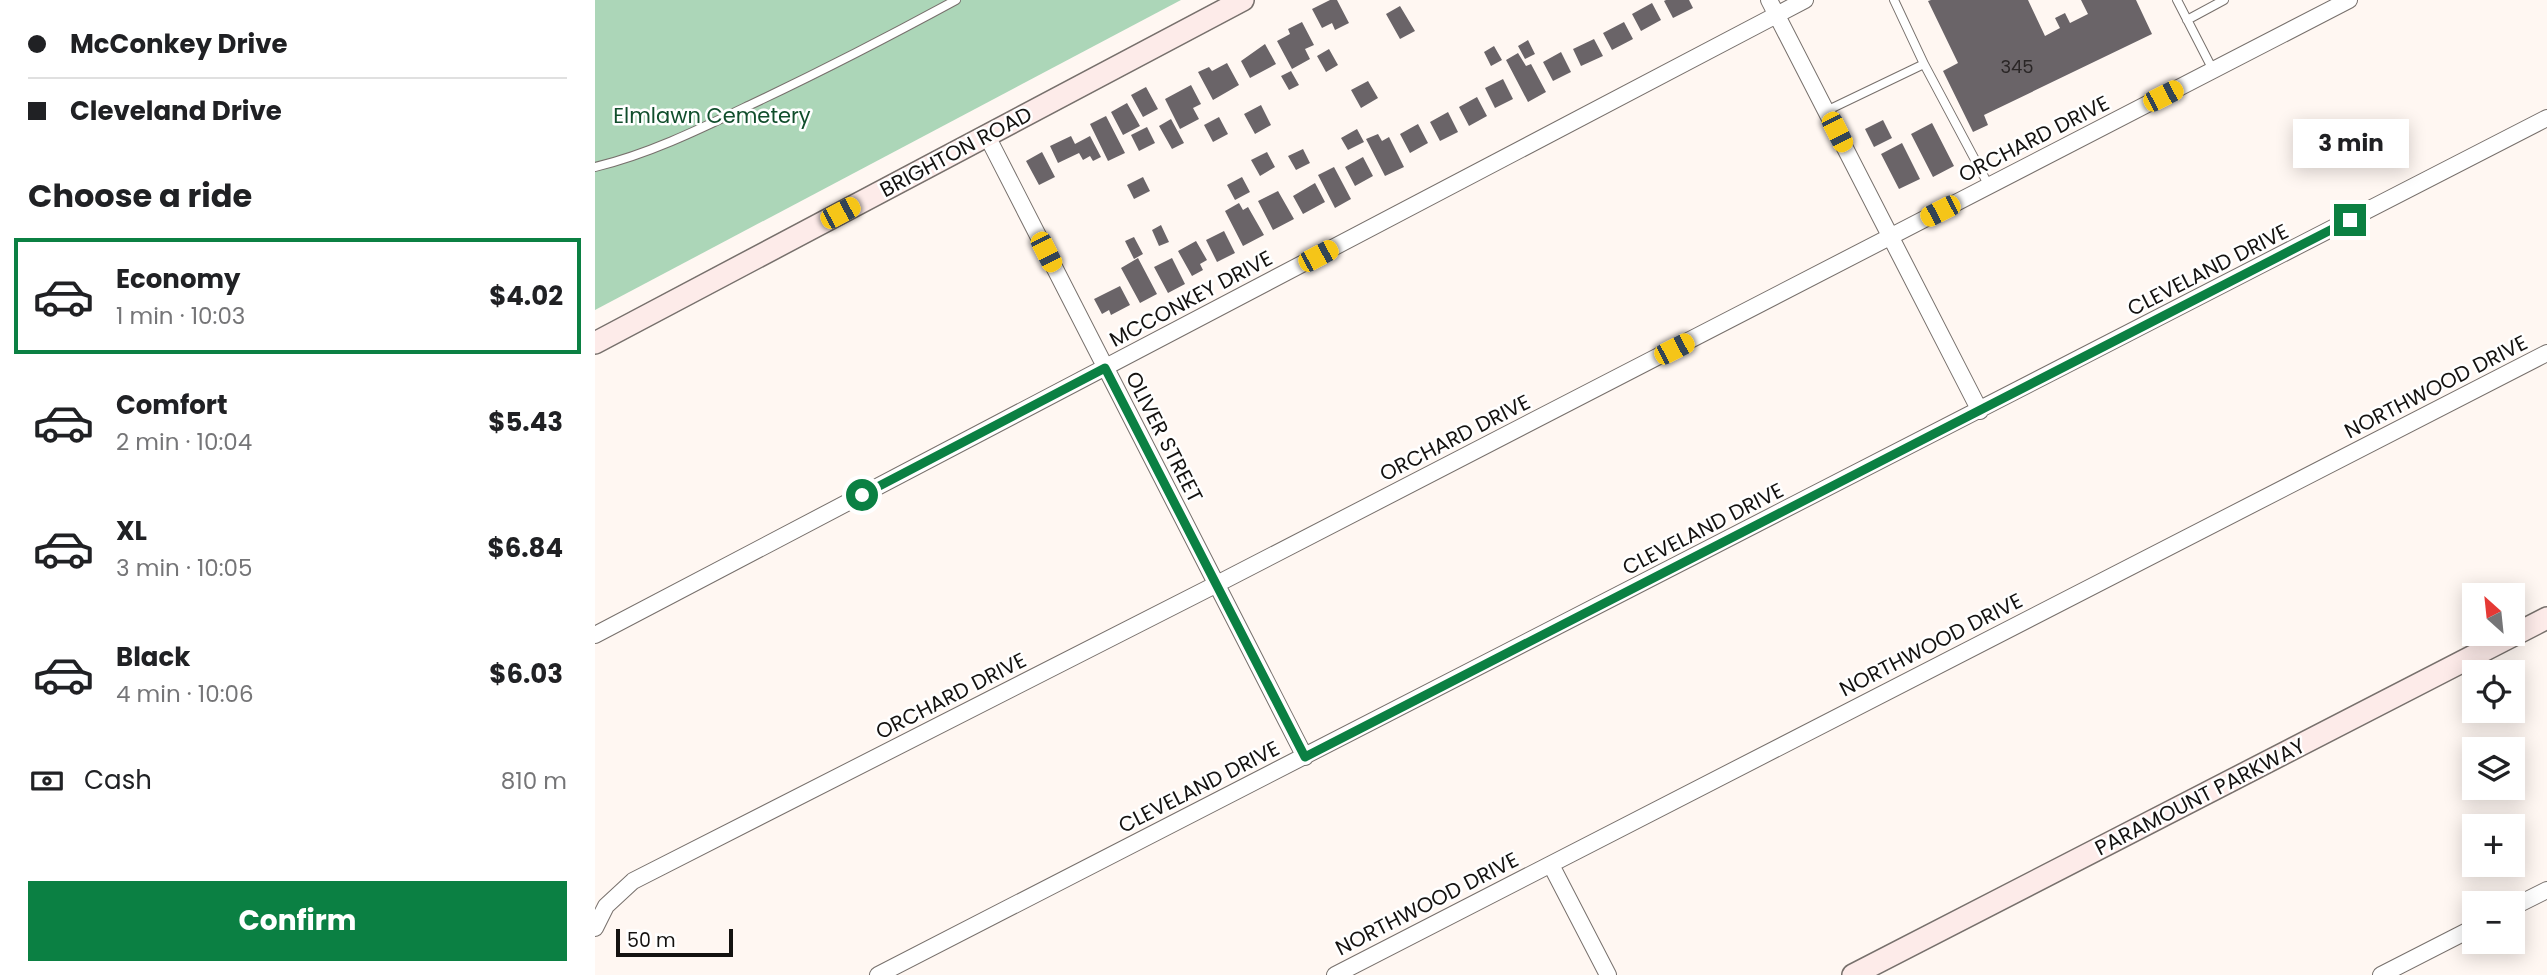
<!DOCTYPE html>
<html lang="en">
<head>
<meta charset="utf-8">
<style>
	body { margin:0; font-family:Poppins,sans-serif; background:#f6f6f6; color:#202124; height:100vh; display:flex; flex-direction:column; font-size:26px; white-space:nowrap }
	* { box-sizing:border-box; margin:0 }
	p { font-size:23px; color:#757577 }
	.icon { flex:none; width:38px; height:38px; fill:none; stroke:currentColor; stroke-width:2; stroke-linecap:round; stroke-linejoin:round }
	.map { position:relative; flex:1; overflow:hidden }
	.panel { display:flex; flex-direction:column; background:#fff; width:595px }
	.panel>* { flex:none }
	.banner { display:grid; align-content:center; height:154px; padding:0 28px; background:#fff }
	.needle { width:46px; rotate:333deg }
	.controls { position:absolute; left:1867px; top:583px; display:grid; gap:14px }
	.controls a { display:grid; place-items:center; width:63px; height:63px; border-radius:0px; background:#fff; box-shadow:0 4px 18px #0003; font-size:35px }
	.scale { position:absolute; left:21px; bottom:18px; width:117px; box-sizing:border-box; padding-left:7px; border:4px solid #141210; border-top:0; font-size:19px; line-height:24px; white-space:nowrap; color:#141210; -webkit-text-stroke:5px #fff; paint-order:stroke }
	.end { position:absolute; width:32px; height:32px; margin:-16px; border:9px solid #0b8043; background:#fff; box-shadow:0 0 0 4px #fff }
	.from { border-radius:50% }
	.bubble { position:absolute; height:49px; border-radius:0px; background:#fff; box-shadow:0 4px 18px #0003; font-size:23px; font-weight:700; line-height:49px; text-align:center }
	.car { position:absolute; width:21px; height:42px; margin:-21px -10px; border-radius:9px; box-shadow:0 0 5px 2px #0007; background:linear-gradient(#f5c518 24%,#345 0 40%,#f5c518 0 76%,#345 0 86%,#f5c518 0) }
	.banner b { display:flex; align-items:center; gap:24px; height:66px; font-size:26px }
	.banner b+b { border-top:2px solid #e0e0e0 }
	.banner i { width:18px; height:18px; background:#202124 }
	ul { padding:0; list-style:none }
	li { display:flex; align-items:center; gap:21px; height:116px; margin:0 14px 10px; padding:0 14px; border:4px solid transparent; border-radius:0px }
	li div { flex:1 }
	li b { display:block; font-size:26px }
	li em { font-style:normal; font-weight:700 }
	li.current { border-color:#0b8043 }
	li>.icon { width:63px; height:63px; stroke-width:1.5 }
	h2 { padding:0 28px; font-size:32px; line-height:84px }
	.pay { display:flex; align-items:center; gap:18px; height:77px; padding:0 28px; font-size:26px }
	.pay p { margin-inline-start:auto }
	.cta { display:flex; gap:14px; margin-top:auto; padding:14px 28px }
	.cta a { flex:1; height:80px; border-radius:0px; background:#0b8043; color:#fff; font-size:28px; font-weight:700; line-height:80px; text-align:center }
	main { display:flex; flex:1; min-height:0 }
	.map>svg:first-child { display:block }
	.green { fill:#acd6b8 }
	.building { fill:#6a6468 }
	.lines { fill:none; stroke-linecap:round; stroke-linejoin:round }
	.lane-casing { stroke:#77706c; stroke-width:10 }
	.street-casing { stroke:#77706c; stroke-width:18 }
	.secondary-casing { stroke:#77706c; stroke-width:24 }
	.lane { stroke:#fff; stroke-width:8 }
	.street { stroke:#fff; stroke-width:16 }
	.secondary { stroke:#fdebe9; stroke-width:21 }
	.route { stroke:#0b8043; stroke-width:9 }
	.labels { text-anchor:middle; stroke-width:5; stroke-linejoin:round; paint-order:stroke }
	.number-label { font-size:18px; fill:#2a2626 }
	.park-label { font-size:21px; fill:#114e2c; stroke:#fff }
	.street-label { font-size:21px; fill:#141210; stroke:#fff }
</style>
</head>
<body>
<main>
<section class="panel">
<div class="banner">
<b><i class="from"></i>McConkey Drive</b>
<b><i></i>Cleveland Drive</b>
</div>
<h2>Choose a ride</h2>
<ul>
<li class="current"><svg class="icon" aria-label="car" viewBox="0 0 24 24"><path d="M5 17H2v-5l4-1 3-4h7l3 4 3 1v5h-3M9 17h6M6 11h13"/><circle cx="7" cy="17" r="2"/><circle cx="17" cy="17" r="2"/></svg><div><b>Economy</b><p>1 min · 10:03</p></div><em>$4.02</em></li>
<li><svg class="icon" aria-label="car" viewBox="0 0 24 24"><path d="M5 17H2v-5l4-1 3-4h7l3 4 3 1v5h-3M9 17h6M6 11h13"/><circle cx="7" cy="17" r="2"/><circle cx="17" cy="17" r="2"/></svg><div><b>Comfort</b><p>2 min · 10:04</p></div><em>$5.43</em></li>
<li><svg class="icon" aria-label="car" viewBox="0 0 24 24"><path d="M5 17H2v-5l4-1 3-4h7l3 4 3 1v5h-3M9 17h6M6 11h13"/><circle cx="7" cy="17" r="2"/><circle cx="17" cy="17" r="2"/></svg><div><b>XL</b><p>3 min · 10:05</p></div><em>$6.84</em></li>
<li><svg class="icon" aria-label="car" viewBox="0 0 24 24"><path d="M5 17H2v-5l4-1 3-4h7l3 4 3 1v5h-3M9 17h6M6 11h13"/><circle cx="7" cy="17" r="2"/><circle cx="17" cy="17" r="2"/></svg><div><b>Black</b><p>4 min · 10:06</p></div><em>$6.03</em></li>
</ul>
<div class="pay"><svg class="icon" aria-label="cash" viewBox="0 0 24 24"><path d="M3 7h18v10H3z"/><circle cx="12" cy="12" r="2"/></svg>Cash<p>810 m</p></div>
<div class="cta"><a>Confirm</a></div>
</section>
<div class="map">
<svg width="1952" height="975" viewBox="0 0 1952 975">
	<rect width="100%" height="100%" fill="#fff7f2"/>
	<path class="green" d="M0,0H586L0,310Z"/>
	<path class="building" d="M735,0H742L754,23L740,30L737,23L727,28L717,9Z
		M1071,0H1094L1098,8L1078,18L1069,1Z
		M1336,0H1433L1450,36L1465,28L1460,18L1470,13L1475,23L1493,14L1486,0H1541L1557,34L1389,115L1393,125L1378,132L1348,71L1363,63L1333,1Z
		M1057,3L1066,20L1046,31L1037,14Z
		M805,6L820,31L805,39L791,14Z
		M707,22L719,45L710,49L715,59L697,69L682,41L695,34L693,29Z
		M1029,22L1038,39L1017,50L1008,33Z
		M999,39L1008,56L986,66L978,49Z
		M933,40L940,54L930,59L923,46Z
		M670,44L681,64L655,78L646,61Z
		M899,46L907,60L896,66L889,52Z
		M734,49L743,65L731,72L722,56Z
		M966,52L976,72L958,81L948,62Z
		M923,53L931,66L936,64L951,92L933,102L911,60Z
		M632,63L644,85L618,100L603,72L614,67L617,71Z
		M696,71L704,85L694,90L686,76Z
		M908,79L918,99L900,108L890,88Z
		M773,81L783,98L766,108L756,90Z
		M596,85L606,104L598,108L604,119L585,129L570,99Z
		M551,87L563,109L548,117L536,95Z
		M882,97L892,116L874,126L864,107Z
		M532,103L545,126L528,135L516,112Z
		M666,105L676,125L660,134L649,114Z
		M853,112L863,132L845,141L835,122Z
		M511,116L530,153L513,161L495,124Z
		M624,117L633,134L618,142L609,125Z
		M576,119L589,143L577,149L564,126Z
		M1288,120L1297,138L1279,147L1270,129Z
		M1337,123L1359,166L1338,177L1316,134Z
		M823,124L833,143L815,153L805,134Z
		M552,127L560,143L544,151L536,135Z
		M762,129L769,142L753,150L746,138Z
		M783,134L787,141L794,137L809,167L790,176L771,139Z
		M476,136L480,144L495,136L506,157L498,161L495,156L488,160L484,153L463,163L455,146Z
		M1307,143L1325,179L1304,189L1286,154Z
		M708,149L715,163L701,170L693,156Z
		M447,152L460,177L444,185L431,161Z
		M672,152L680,167L665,176L656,160Z
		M768,157L778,176L760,186L750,167Z
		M739,167L756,199L740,208L723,175Z
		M548,177L555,191L539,199L532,185Z
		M647,177L655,192L640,200L632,185Z
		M720,183L730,202L708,214L698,196Z
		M683,191L699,219L678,230L663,201Z
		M644,203L648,210L653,207L669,235L648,246L630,211Z
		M566,225L574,242L564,246L557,230Z
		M629,231L640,253L622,262L611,240Z
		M539,237L548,254L539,259L530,241Z
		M601,241L612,260L605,264L608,270L597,276L583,251Z
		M543,258L562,294L545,303L526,268Z
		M577,258L590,284L573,293L559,267Z
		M525,286L535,305L516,315L514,310L507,314L499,299Z"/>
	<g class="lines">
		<g class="lane-casing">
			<path id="lane" d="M1582,0L1618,70
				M1592,20L1629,0
				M1329,64L1394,186
				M1231,111L1329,64L1299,0
				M0,167C54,154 105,129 155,105C225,72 293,37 361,0"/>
		</g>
		<g class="street-casing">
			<path id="street" d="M1174,0L1385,411
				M392,136L710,757
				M0,635L1210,0
				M956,865L1013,975
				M1918,907L1952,890
				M0,928L11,906L38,881L622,584L1754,0
				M283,975L1952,118
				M740,975L1952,353
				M1786,975L1880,927"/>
		</g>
		<g class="secondary-casing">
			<path id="secondary" d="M0,343L648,0
				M1258,975L1952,618"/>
		</g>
		<use href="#lane" class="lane"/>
		<use href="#street" class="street"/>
		<use href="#secondary" class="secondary"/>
	</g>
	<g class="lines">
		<path class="route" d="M267,495L510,368L710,757L1755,220"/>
	</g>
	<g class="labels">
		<g class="number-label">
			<text x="1422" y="73">345</text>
		</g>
		<g class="park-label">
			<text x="117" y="123">Elmlawn Cemetery</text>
		</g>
		<g class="street-label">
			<text transform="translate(1439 139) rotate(-27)" y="7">ORCHARD DRIVE</text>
			<text transform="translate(361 152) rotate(-28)" y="7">BRIGHTON ROAD</text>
			<text transform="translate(1613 270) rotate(-27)" y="7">CLEVELAND DRIVE</text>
			<text transform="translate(596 299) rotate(-28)" y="7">MCCONKEY DRIVE</text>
			<text transform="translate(1841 387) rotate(-27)" y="7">NORTHWOOD DRIVE</text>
			<text transform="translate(569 437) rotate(63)" y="7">OLIVER STREET</text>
			<text transform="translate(860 438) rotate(-27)" y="7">ORCHARD DRIVE</text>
			<text transform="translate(1108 529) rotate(-27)" y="7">CLEVELAND DRIVE</text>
			<text transform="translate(1336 645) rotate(-27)" y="7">NORTHWOOD DRIVE</text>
			<text transform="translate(356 696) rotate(-27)" y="7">ORCHARD DRIVE</text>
			<text transform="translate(604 787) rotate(-27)" y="7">CLEVELAND DRIVE</text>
			<text transform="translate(1605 797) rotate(-27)" y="7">PARAMOUNT PARKWAY</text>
			<text transform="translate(832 904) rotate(-27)" y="7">NORTHWOOD DRIVE</text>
		</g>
	</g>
</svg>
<div class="controls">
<a><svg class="needle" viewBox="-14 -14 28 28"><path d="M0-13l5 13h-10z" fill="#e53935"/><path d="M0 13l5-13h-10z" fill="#757577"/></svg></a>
<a><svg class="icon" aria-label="locate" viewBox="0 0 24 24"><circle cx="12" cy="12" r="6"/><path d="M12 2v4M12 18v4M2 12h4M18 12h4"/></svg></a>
<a><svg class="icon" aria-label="layers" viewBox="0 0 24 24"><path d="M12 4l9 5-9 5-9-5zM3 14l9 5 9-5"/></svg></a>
<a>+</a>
<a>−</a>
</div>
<div class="scale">50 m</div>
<i class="end from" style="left:267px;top:495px"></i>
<i class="end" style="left:1755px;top:220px"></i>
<div class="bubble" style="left:1698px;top:119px;width:116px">3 min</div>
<i class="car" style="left:1568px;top:96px;rotate:63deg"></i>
<i class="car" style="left:1242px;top:132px;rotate:153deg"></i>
<i class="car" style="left:1345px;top:211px;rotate:243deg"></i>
<i class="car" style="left:245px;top:213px;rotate:62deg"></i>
<i class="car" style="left:451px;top:252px;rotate:153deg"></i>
<i class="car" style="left:723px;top:256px;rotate:62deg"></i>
<i class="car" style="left:1079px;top:349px;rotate:63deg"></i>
</div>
</main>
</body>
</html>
